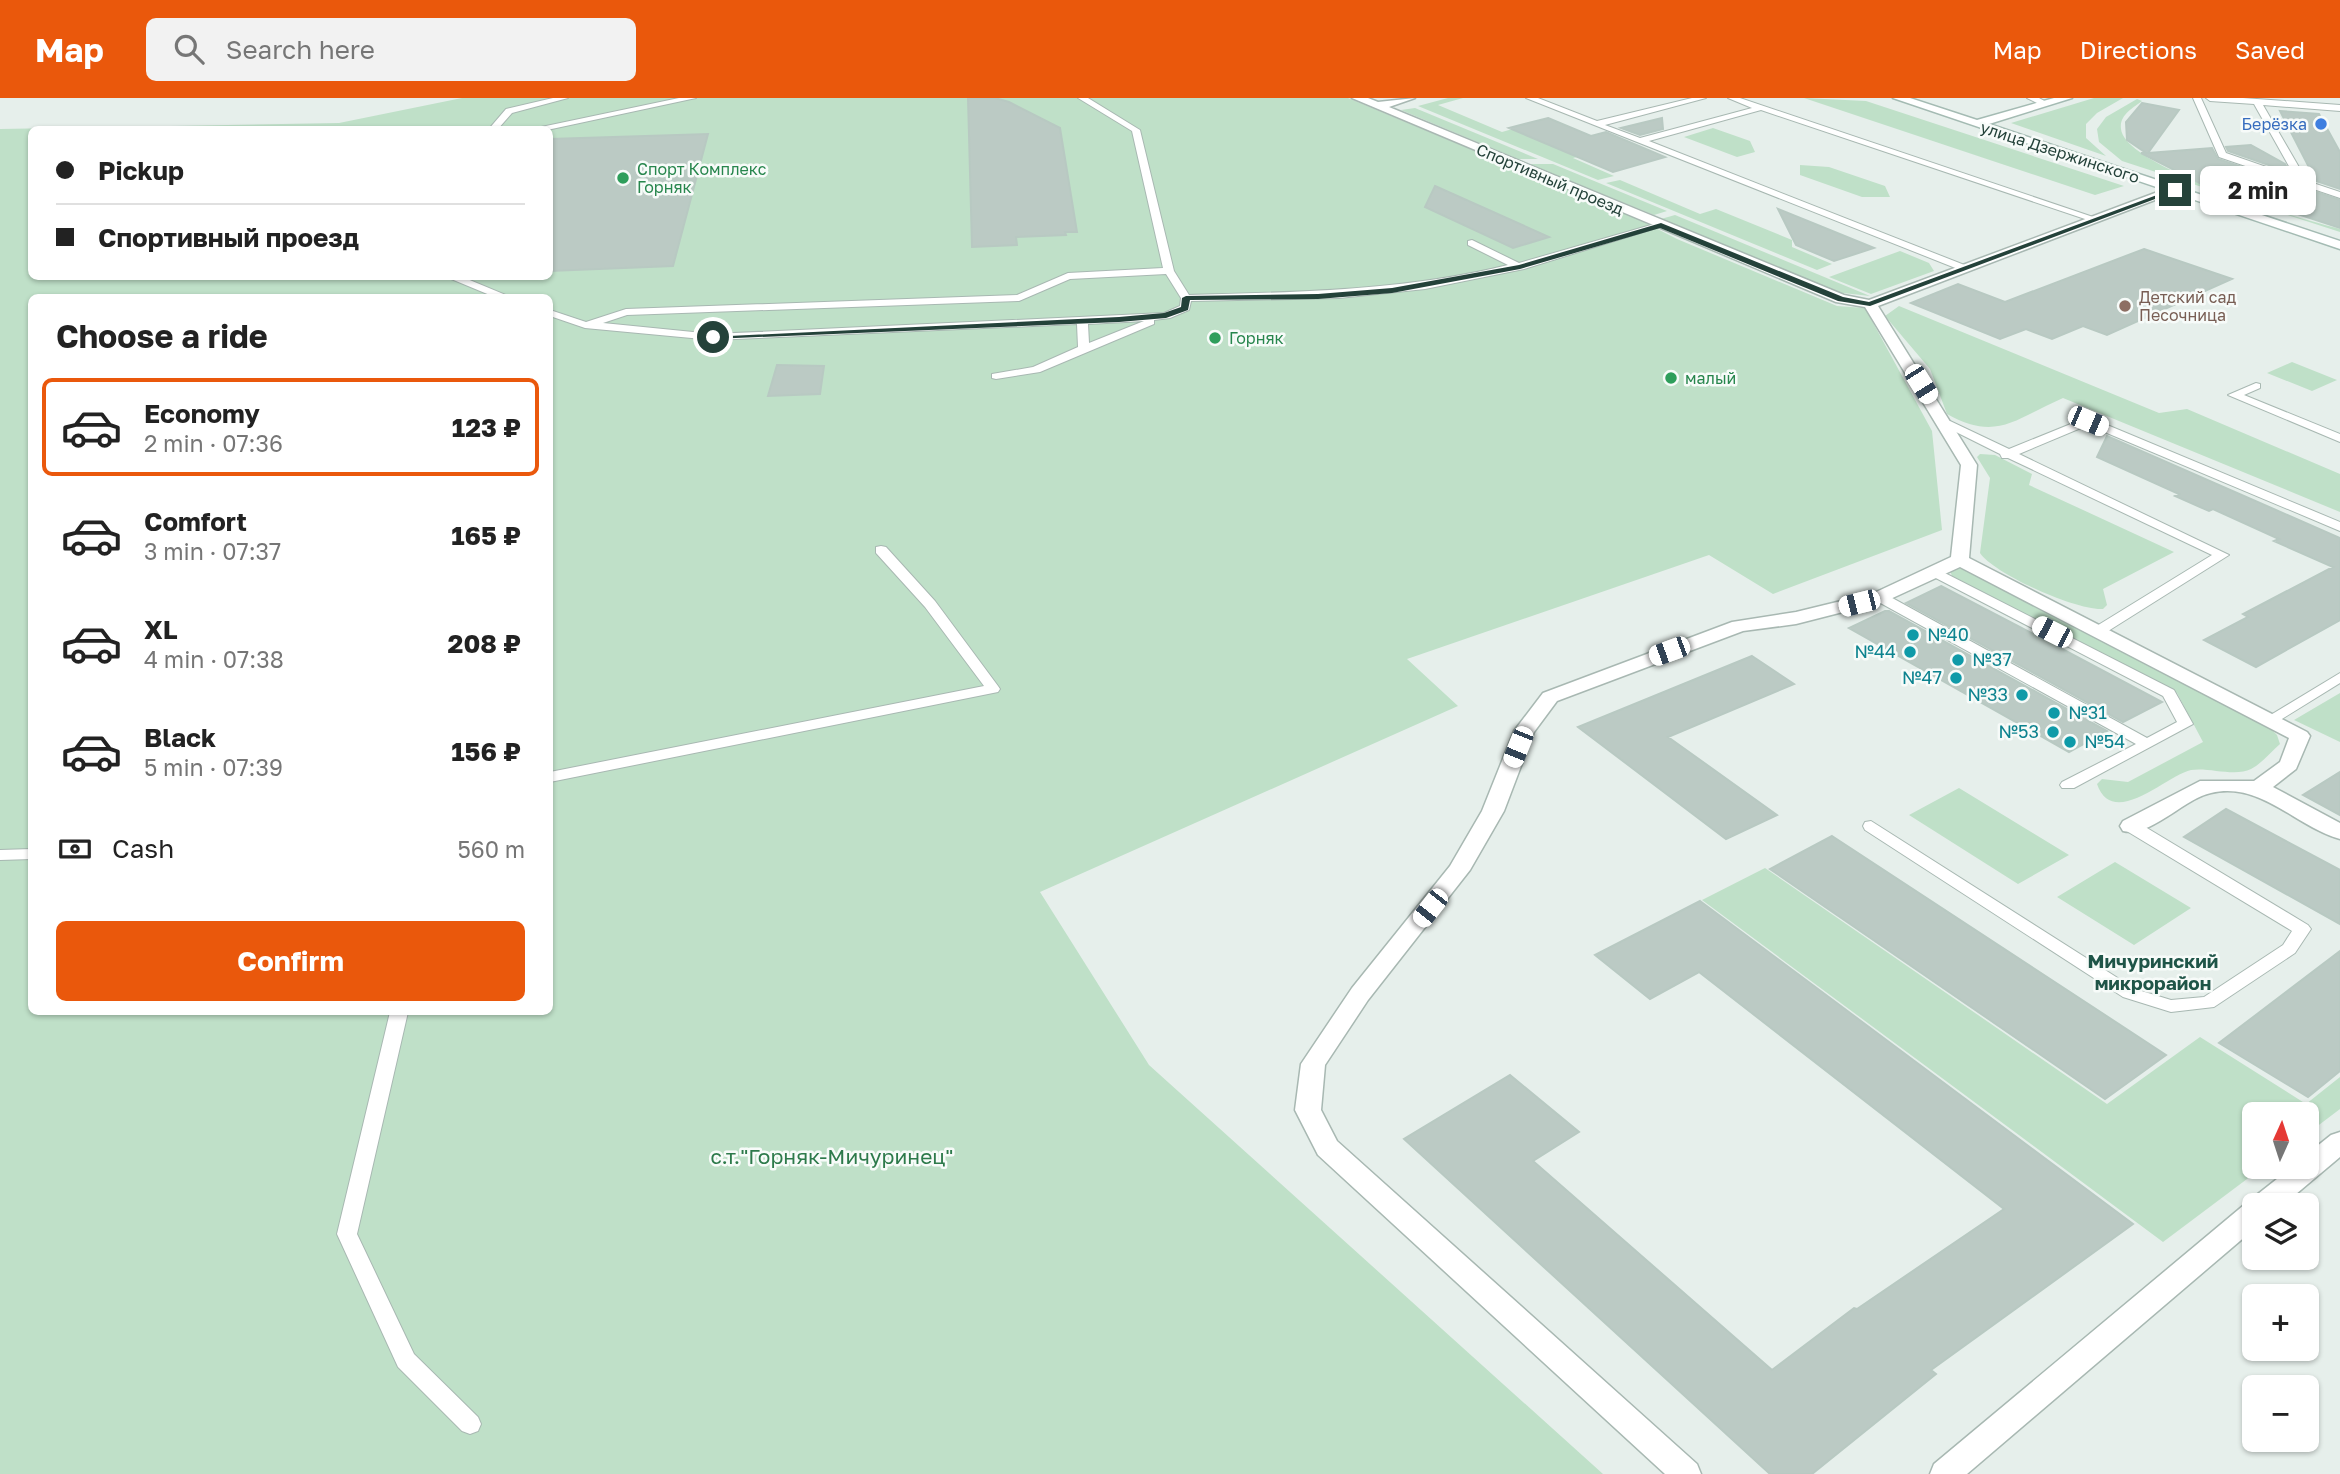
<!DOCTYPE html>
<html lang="en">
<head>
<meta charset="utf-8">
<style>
	body { margin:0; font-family:"Golos Text",sans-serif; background:#f2f2f2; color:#222; height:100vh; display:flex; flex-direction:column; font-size:26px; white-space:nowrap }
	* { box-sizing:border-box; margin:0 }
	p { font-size:23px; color:#767676 }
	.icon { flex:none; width:38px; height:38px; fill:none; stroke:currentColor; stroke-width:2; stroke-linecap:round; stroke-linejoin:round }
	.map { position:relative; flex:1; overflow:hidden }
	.drawer { position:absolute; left:28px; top:196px; width:525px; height:721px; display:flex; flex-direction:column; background:#fff; border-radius:10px; box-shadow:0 2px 5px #0004 }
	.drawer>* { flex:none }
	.hud { position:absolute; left:28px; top:28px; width:525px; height:154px; border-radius:10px; box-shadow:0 2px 5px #0004; display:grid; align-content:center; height:154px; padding:0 28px; background:#fff }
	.needle { width:46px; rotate:3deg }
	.tools { position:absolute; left:2242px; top:1004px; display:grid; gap:14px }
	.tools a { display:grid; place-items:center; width:77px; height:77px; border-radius:10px; background:#fff; box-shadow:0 2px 5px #0004; font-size:35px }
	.end { position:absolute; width:32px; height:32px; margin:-16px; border:9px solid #24423a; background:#fff; box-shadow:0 0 0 4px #fff }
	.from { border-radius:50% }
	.bubble { position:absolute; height:49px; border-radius:10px; background:#fff; box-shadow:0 2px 5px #0004; font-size:23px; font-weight:700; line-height:49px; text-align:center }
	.car { position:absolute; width:21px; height:42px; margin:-21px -10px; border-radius:9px; box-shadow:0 0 5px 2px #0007; background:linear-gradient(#fff 24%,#345 0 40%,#fff 0 76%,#345 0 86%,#fff 0) }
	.hud b { display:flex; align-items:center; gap:24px; height:66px; font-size:26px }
	.hud b+b { border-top:2px solid #e0e0e0 }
	.hud i { width:18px; height:18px; background:#222 }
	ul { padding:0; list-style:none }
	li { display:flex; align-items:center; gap:21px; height:98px; margin:0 14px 10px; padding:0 14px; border:4px solid transparent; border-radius:10px }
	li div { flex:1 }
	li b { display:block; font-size:26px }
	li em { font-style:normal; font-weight:700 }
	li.on { border-color:#ea580c }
	li>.icon { width:63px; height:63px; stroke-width:1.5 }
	h2 { padding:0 28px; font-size:32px; line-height:84px }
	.pay { display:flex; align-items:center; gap:18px; height:77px; padding:0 28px; font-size:26px }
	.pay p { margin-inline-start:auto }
	.cta { display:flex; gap:14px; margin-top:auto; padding:14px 28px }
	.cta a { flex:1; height:80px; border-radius:10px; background:#ea580c; color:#fff; font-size:28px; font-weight:700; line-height:80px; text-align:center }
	header { display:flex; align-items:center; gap:42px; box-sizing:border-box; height:98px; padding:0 35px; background:#ea580c; color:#fff }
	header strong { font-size:33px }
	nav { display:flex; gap:38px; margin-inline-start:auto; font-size:24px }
	.search { width:490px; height:63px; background:#f2f2f2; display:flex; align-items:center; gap:18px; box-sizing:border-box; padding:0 24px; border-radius:10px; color:#767676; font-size:26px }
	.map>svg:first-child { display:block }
	.green { fill:#bfe0c8; fill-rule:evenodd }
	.building { fill:#bbcac4; stroke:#b8c9c2; stroke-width:2 }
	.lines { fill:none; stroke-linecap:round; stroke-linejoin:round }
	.service-casing { stroke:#a8b8b2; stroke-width:2 }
	.minor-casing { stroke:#a8b8b2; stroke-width:3 }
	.secondary-casing { stroke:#a4bbb3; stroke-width:3 }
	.service { fill:#fff; fill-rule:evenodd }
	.minor { fill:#fff; fill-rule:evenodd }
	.secondary { fill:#fff; fill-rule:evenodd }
	.route { fill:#24423a }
	.shop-dot { fill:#3f7fe0; stroke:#f7fbf9; stroke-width:2.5 }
	.leisure-dot { fill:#2e9e5b; stroke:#f7fbf9; stroke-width:2.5 }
	.education-dot { fill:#8d6e63; stroke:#f7fbf9; stroke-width:2.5 }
	.culture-dot { fill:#0f9aa8; stroke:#f7fbf9; stroke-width:2.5 }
	.labels { text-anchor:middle; stroke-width:5; stroke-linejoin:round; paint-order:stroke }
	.far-shop-label { font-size:16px; fill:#366cbe; stroke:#f7fbf9; text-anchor:end }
	.far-street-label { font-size:16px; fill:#24423a; stroke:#f7fbf9 }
	.far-leisure-label { font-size:16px; fill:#27864d; stroke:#f7fbf9; text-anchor:start }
	.far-education-label { font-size:16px; fill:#785e54; stroke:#f7fbf9; text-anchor:start }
	.culture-label { font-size:18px; fill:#0d838f; stroke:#f7fbf9; text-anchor:start }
	.neighbourhood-label { font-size:19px; font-weight:bold; fill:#1f5548; stroke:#f7fbf9 }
	.near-park-label { font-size:21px; fill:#2d7a4b; stroke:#f7fbf9 }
</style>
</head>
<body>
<header>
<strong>Map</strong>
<div class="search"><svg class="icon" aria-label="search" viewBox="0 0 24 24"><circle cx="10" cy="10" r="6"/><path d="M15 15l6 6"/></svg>Search here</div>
<nav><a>Map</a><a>Directions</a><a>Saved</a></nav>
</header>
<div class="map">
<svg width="2340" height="1376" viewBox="0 0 2340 1376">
	<rect width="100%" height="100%" fill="#e6efeb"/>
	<path class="green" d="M462,0H1348L1636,120L1677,141L1837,208L1865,210L1932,333L1942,432L1773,496L1709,457L1407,561L1458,608L1040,794L1149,967L1603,1376H0V31L339,25ZM32,32H550V178H32ZM32,200H550V914H32Z
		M1448,0H1463L1438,7L1502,34L1516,30L1581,58L1573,60L1614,78L1598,82L1418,8Z
		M1804,0L1866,3L2124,88L2095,97Z
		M2094,0H2123L2097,15L2086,26V40L2106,58L2011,25Z
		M2137,1L2142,3C2133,10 2119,17 2121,31C2125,70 2303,122 2340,131V134L2122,63L2099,44L2097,31L2106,19Z
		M1415,10L1538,61H1518L1401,12Z
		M1713,30L1750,43L1755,54L1737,59L1684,39Z
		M1529,66H1553L1667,113L1654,117Z
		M1800,67L1829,69L1885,88L1890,99H1862L1800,77Z
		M1620,82L1700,116L1716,111L1792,142V149L1832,166L1817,172L1606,85Z
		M1675,117L1870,198L1834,194L1661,121Z
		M1900,153L1929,165L1934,173L1871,196L1829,179Z
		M1899,208L2159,315L2187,311L2340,376V414L2063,300C2015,321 1997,344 1947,316L1930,271L1885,218Z
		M2292,264L2337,282L2312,293L2267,275Z
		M1980,356L1995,357L2032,376L2029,387L2174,454L2103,491L2107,507L2103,511C2077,513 1994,476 1980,455L1990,380L1977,359Z
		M1956,470L1964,471L2269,629L2277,637L2280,646C2271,654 2261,666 2251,671C2235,679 2208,669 2191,672C2167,677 2113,732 2097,686L2102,681L2128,684L2203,644L2177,595L1952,478L1950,473Z
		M2340,595V644L2294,622Z
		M1959,690L2069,757L2018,786L1909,717Z
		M2115,764L2191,810L2134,847L2057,799Z
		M1765,770L2107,1006L2200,939L2306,1006L2340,979V1011L2307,1036L2306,1017H2254V1069H2263L2163,1144L1702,802Z"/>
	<path class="building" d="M968,0H995L1009,4L1060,30L1077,134H1065L1066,137L1016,139L1017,147L972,149Z
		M2142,5L2179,12L2148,55L2212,50L2218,61L2340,102V130L2240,97L2231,101L2141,55H2146L2127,42L2126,24Z
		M2280,13L2319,16L2340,54V91L2316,83Z
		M1548,20L1591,38L1606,34L1665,59L1613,74L1509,30Z
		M1662,20L1663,31L1640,37L1621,30Z
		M708,36L673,168L550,173V41Z
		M2251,47L2285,66L2289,74L2228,53L2226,49Z
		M1435,88L1549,139L1513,150L1425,109Z
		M1778,111L1825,130L1874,150L1834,163L1796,147Z
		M2144,151L2232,181L2107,237L2083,228L2052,241L2026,231L2000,241L1911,205L1958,186L2005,204Z
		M777,267L824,268L820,296L768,298Z
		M2107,338L2340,440V522L2256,569L2204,542L2248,519L2243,516L2333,469L2274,443L2279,441L2213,411L2209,413L2175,398L2179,396L2097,359Z
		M1941,488L2047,543L2162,604L2123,624L1906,505Z
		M1885,513H1889L2107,633L2069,654L1849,530Z
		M1752,558L1794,586L1668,639L1777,717L1726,741L1578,629Z
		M2340,674V717L2303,697Z
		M2226,711L2340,772V826L2184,739Z
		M1832,738L2166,957L2105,1001L1770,771Z
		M1700,803L2133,1126L1931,1272L1936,1276L1812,1376H1770L1404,1041L1510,977L1579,1034L1533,1063L1772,1272L1854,1210L1857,1211L2004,1111L1699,874L1650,901L1595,857Z
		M2340,853V973L2308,999L2219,945Z"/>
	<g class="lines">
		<g class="service-casing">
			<path id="service" d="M553,0H568L512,15L497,32H488L506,11Z
				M679,0H696L547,32H527Z
				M1078,0H1088L1140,32L1174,173L1189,197C1297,194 1403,193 1508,167L1468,147V143L1472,142L1519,165L1658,125L1666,127L1524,171L1425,191L1339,200L1191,203L1189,212L1170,220L1154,222V226L1040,274L996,281L992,280V276L1033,269L1078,249L1077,226L713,242L585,230L550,218V212L586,224L626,211L1017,197L1068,175L1163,170L1132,33ZM1166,176L1181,200L1180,208L1164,215L713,236L603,225L627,217L1019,203L1070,181ZM1144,223L1089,245L1088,226Z
				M1526,0H1538L1597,23L1692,0H1706L1605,27L1640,40L1752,10L1728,0H1740L2099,121L2091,123L1761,12L1649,43L1967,168V172L1963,173Z
				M2027,0H2039L2050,6L2043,8Z
				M2193,0H2201L2226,55L2295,79L2254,6L2210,3L2206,0H2243L2340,7V13L2263,7L2307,83L2340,94V100L2219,59Z
				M444,178H460L513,200H497Z
				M2256,285L2260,286V290L2244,297L2340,336V344L2228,297Z
				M2088,319L2340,424V433L2088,327L2019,356L2229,457L2105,535H2095L2093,532L2095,529L2212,457L2008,360H2002L2000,356L1940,326L1942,323H1950L2009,351Z
				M881,448L886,449L935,503L998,588L1000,591L998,594L550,684V674L984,588L925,509L876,455V449Z
				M1935,470L2174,592L2193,626L2074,690H2062L2060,687L2062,684L2136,646L1875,502L1873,499L1875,496H1885L2147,640L2177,624L2163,598L1930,477L1928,474Z
				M2340,575V585L2277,624H2267L2264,621Z
				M1871,723L2135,891L2171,902L2204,899L2283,847L2292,833L2125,732L2123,728L2125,724H2137L2308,827L2311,831L2295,855L2214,909L2171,914L2123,899L1865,732L1863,728L1865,724Z
				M32,751V761L0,762V752Z
				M390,914H408L357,1136L414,1256L478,1319L481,1326L478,1333L470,1336L462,1333L398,1269L337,1136Z"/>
		</g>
		<g class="minor-casing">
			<path id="minor" d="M1352,0H1368L1378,4L1415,0L1389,9L1844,197L1869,202L2171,89L2181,92L1878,208L1977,367L1969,460L2307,634L2310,638L2296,671L2273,689L2340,725V741C2296,729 2261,683 2211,695C2185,700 2150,740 2123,733L2120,728L2123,723L2200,683H2254L2280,664L2289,640L1960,469L1886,503L1796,526L1743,533L1557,603L1534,634L1504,713L1470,772L1368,902L1325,967L1321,1012L1337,1043L1697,1366L1701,1376H1665L1318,1057L1295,1012L1301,966L1352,890L1450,768L1482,713L1514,633L1543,595L1732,524L1796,514L1874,495L1951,459L1961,367L1865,209L1836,204Z
				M2340,1034V1059L2282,1108H2254V1131L1967,1376H1930L1934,1366L2244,1107L2292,1069H2306V1057L2331,1037Z"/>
		</g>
		<g class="secondary-casing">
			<path id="secondary" d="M1893,0H1910L1977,22L2054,0H2072L1989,26L2340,143V151Z"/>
		</g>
		<use href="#service" class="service"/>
		<use href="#minor" class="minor"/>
		<use href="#secondary" class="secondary"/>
	</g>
	<path class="route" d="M2173,91L2179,92L1870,208L1838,203L1660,130L1520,171L1392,195L1318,201L1190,202L1188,212L1166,220L1119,224L713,241L709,239L1119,219L1164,215L1181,209L1182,200L1186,198L1318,196L1392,190L1519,167L1661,125L1843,199L1869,204Z"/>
	<circle class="shop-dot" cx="2321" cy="26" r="7"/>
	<g class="leisure-dot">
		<circle cx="623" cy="80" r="7"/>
		<circle cx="1215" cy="240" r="7"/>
		<circle cx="1671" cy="280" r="7"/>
	</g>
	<circle class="education-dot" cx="2125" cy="208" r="7"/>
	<g class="culture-dot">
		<circle cx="1913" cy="537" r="7"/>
		<circle cx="1910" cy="554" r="7"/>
		<circle cx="1958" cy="562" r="7"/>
		<circle cx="1956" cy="580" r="7"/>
		<circle cx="2022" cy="597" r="7"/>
		<circle cx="2054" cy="615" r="7"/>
		<circle cx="2053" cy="634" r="7"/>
		<circle cx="2070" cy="644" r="7"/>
	</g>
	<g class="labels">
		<g class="far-shop-label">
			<text x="2307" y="32">Берёзка</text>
		</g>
		<g class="far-street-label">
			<text transform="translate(2060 54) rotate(18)" y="6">улица Дзержинского</text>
			<text transform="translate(1550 81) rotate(23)" y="6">Спортивный проезд</text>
		</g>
		<g class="far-leisure-label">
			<text x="637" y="77">Спорт Комплекс<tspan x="637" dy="18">Горняк</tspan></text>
			<text x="1229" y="246">Горняк</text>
			<text x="1685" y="286">малый</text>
		</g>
		<g class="far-education-label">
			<text x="2139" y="205">Детский сад<tspan x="2139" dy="18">Песочница</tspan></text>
		</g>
		<g class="culture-label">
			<text x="1927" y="543">№40</text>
			<text x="1896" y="560" text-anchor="end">№44</text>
			<text x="1972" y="568">№37</text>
			<text x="1942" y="586" text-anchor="end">№47</text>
			<text x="2008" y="603" text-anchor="end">№33</text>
			<text x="2068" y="621">№31</text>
			<text x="2039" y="640" text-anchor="end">№53</text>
			<text x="2084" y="650">№54</text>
		</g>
		<g class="neighbourhood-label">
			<text x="2153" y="870">Мичуринский<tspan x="2153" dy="22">микрорайон</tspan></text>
		</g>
		<g class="near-park-label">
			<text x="832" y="1066">с.т."Горняк-Мичуринец"</text>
		</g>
	</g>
</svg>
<div class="tools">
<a><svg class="needle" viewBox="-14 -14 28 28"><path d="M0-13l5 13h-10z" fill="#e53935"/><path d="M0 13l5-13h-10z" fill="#767676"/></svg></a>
<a><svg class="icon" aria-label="layers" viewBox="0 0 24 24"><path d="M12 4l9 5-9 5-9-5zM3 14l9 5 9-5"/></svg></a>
<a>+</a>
<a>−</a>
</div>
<i class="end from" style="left:713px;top:239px"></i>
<i class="end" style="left:2175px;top:92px"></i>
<div class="bubble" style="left:2200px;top:68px;width:116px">2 min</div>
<i class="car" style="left:1921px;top:286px;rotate:148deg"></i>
<i class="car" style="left:2088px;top:323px;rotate:113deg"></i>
<i class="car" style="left:1859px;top:505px;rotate:256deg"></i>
<i class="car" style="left:2052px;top:534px;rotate:297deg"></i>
<i class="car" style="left:1669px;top:553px;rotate:250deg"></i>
<i class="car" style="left:1518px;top:649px;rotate:202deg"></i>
<i class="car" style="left:1430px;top:810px;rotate:218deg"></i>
<div class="hud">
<b><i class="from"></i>Pickup</b>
<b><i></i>Спортивный проезд</b>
</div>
<section class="drawer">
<h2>Choose a ride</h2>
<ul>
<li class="on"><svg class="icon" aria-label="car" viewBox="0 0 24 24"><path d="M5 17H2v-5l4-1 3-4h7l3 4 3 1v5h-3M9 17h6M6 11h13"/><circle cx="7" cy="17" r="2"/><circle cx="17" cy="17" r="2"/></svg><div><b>Economy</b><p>2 min · 07:36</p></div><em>123 ₽</em></li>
<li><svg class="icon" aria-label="car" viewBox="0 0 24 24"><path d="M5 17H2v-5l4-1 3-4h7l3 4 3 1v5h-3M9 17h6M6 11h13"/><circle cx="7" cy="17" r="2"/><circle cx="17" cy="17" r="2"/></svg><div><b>Comfort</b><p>3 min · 07:37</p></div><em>165 ₽</em></li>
<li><svg class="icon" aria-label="car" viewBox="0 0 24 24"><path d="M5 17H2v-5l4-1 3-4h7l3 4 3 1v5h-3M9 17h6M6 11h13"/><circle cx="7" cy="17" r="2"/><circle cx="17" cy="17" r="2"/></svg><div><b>XL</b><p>4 min · 07:38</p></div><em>208 ₽</em></li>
<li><svg class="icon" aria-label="car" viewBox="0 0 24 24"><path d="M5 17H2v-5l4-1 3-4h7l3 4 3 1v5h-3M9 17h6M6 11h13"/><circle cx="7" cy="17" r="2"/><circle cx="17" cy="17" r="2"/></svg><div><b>Black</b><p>5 min · 07:39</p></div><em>156 ₽</em></li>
</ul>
<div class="pay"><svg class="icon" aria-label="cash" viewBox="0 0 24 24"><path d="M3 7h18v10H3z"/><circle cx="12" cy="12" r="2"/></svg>Cash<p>560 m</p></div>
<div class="cta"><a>Confirm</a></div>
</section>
</div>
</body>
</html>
